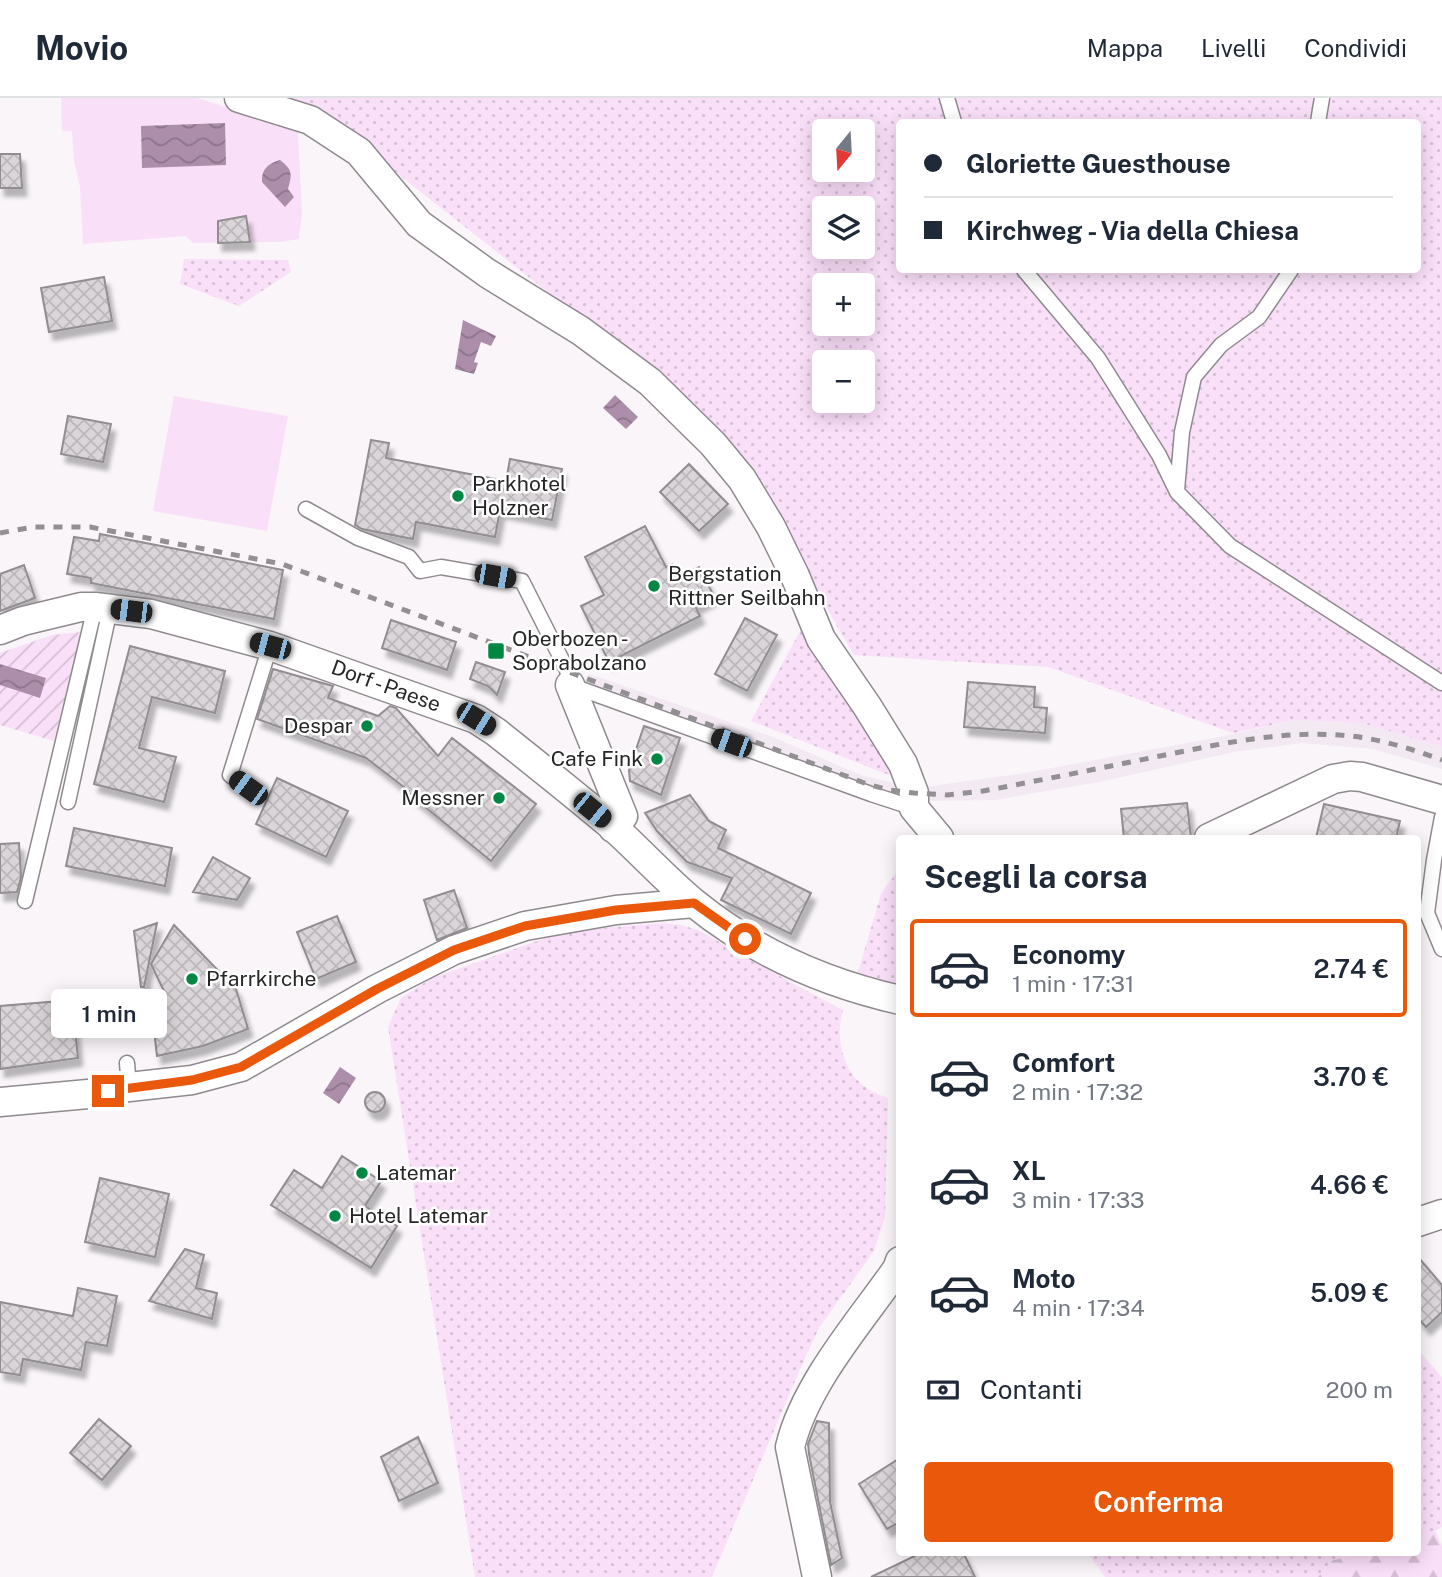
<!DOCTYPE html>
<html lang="it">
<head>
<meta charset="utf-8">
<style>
	body { margin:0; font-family:"Public Sans",sans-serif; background:#f6f6f7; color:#1f2937; height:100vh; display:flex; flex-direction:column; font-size:26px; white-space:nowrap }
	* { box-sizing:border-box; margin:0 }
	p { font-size:23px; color:#747a83 }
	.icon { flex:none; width:38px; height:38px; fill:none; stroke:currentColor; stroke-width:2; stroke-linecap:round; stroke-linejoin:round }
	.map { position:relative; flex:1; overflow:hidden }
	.drawer { position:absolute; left:896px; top:737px; width:525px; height:721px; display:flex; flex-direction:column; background:#fff; border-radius:7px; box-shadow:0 4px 18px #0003 }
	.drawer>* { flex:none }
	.top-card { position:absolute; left:896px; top:21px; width:525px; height:154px; border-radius:7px; box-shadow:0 4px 18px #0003; display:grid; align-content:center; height:154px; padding:0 28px; background:#fff }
	.needle { width:46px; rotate:198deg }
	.tools { position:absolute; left:812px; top:21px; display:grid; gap:14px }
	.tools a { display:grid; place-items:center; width:63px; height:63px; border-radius:7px; background:#fff; box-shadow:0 4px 18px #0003; font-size:35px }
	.end { position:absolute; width:32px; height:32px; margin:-16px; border:9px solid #ea580c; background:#fff; box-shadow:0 0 0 4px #fff }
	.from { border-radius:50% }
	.bubble { position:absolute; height:49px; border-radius:7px; background:#fff; box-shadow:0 4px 18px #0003; font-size:23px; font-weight:600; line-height:49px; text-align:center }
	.car { position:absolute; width:21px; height:42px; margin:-21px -10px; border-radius:9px; box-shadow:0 0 5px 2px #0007; background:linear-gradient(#222 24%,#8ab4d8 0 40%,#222 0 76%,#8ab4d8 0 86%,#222 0) }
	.top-card b { display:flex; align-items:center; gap:24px; height:66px; font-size:26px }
	.top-card b+b { border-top:2px solid #e0e1e3 }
	.top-card i { width:18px; height:18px; background:#1f2937 }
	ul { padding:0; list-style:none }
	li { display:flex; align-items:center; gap:21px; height:98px; margin:0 14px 10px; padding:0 14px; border:4px solid transparent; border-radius:7px }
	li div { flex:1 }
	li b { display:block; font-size:26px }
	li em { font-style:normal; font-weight:600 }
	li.on { border-color:#ea580c }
	li>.icon { width:63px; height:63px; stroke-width:1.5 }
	h2 { padding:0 28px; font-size:32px; line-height:84px }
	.pay { display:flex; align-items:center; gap:18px; height:77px; padding:0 28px; font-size:26px }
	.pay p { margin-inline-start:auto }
	.action { display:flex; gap:14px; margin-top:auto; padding:14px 28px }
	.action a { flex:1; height:80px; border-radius:7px; background:#ea580c; color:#fff; font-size:28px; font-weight:600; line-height:80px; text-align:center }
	header { display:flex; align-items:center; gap:42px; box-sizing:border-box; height:98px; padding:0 35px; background:#fff; border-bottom:2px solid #e0e1e3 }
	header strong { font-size:33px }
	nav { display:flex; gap:38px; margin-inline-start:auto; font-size:24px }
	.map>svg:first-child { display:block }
	.built { fill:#f3e9f3 }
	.grass { fill:url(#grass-dots); fill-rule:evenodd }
	.forest { fill:url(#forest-firs) }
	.garden { fill:url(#garden-furrows) }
	.pitch { fill:#fadff9 }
	.water { fill:url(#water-waves) }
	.building { fill:url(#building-cross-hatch); stroke:#918d91; stroke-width:2; filter:url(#shadow) }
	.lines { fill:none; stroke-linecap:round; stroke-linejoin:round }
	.lane-casing { stroke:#8e8a8e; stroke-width:17 }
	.street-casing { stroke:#8e8a8e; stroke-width:31 }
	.lane { stroke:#fff; stroke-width:14 }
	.street { stroke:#fff; stroke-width:28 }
	.rail { stroke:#929092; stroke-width:5; stroke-dasharray:9 9; stroke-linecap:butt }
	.route { stroke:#ea580c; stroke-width:9 }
	.poi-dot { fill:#028743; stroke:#fff; stroke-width:2.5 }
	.labels { text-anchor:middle; stroke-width:5; stroke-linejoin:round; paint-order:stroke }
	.poi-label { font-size:21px; fill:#272627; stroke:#fff; text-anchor:start }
	.street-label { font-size:21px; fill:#272627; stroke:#fff }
</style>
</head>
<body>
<header>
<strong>Movio</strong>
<nav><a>Mappa</a><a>Livelli</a><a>Condividi</a></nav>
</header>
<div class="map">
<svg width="1442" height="1479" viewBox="0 0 1442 1479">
	<defs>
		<pattern id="grass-dots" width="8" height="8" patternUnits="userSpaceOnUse" patternTransform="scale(1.75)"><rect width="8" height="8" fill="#fadff9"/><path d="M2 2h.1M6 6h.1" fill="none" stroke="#d6bfd5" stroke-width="1.8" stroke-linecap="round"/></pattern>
		<pattern id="forest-firs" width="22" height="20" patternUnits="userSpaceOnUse" patternTransform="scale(1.75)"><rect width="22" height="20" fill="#fadff9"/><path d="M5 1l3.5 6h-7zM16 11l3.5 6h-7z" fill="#d6bfd5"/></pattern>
		<pattern id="garden-furrows" width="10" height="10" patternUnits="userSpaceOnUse" patternTransform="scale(1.75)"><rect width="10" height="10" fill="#fadff9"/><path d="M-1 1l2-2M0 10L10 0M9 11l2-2" fill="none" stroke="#d6bfd5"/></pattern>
		<pattern id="water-waves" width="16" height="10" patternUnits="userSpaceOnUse" patternTransform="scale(1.75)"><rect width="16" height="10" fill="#ac8eab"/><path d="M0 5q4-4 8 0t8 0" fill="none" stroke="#8c748b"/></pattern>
		<pattern id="building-cross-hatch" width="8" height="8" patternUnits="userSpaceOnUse" patternTransform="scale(1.75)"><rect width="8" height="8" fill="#dad5d9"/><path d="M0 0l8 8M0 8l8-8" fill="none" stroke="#bbb7ba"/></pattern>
		<filter id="shadow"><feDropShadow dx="4.5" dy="8" stdDeviation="2" flood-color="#0004"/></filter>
	</defs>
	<rect width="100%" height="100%" fill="#f9f5f9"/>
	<path class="built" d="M589,576L773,639L860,677L893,685L925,689L1025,675L1219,639L1296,622L1366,626L1442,649V671L1373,651L1301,645L1234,654L1099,684L995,702L927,703L891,699L585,588Z"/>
	<path class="grass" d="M257,0H1442V649L1366,626L1296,622L1233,635L1048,569L854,557L734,350L644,270L388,68ZM900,24H1418V172H900ZM824,33H863V72H824ZM824,110H863V149H824ZM824,187H863V226H824ZM824,264H863V303H824Z
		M184,161L288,162L291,174L239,208L180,186Z
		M804,526L878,646L897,680L751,623Z
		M899,771V894L856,881L881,796Z
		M664,825L681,827L698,832L792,885L843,912C835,940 842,974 868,991C874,995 881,997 888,1000L885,1119L874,1153L819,1230L800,1271L712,1479H475L388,929L401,900L432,880L565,833Z
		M1418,1252L1442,1279V1429L1435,1433L1418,1438Z
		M1087,1454H1361L1331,1463L1318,1479H1105Z"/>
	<path class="forest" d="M1435,1433L1442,1447V1479H1318L1331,1463L1361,1454H1418V1438Z"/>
	<path class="garden" d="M82,534L54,643L0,627V555L52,537Z"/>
	<path class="pitch" d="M61,0H197L277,25L298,34L302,115L299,141L279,144L193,145L186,138L83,146L80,89L74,63L72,33H62Z
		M174,298L288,318L267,433L153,413Z"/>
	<path class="water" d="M225,25L226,67L142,70L141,28Z
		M280,62C293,72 292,76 288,91L294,99L285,109L262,84C261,71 269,65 280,62Z
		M463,222L496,238L491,248L481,244L474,264L478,265L474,276L455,271Z
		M615,297L638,319L626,331L603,310Z
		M0,566L46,580L40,600L0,587Z
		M340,969L356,980L339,1006L323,995Z"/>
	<path class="building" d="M0,56H20L22,90H0Z
		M246,118L250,144L218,145V123Z
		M104,179L112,223L49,234L41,190Z
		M68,318L111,326L103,364L61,356Z
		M371,342L389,345L386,360L506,383L510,361L562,371L552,422L500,412L495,439L416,424L413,441L362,431L355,427Z
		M689,366L728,406L699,433L660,394Z
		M645,428L666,469L672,466L679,479L699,469L714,498L695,508L700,518L609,564L581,508L604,497L585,459Z
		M100,436L283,472L274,521L91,485V480L67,476L74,439L99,443Z
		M24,467L35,500L0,513V476Z
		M745,520L777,537L747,593L715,576Z
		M391,522L456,544L447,572L382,550Z
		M130,548L225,573L215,615L152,599L139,650L176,659L164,704L94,686Z
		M476,564L505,574L497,597L488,588L470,581Z
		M273,571L333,588L328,600L378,618L390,608L396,610L438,658L452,640L536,706L491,763L408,695L409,693L366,660L257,621Z
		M968,584L1035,589L1034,609L1047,610L1045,635L964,629Z
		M644,628L680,640L661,697L630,683L629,672Z
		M277,680L348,713L326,759L256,726Z
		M690,697L709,723L726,732L718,750L811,795L791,836L721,802L732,780L687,764L657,733L645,715Z
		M1187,705L1191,740H1124L1121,711Z
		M1324,706L1400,723L1396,740H1316Z
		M74,730L172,750L165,788L66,768Z
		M19,745L21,779L17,794L0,795V746Z
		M213,759L250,780L237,802L193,794Z
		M454,792L467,830L437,842L424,802Z
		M337,818L356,864L316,881L297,834Z
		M157,825L144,889H141L134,833Z
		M174,827L236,891L248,931L203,948L157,958L155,941L165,895L151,866Z
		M72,902L78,960L0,971V908Z
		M365 1004a10 10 0 1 1 20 0a10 10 0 1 1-20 0Z
		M342,1058L381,1083L365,1108L397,1128L371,1170L271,1107L294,1072L322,1090Z
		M100,1080L169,1096L155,1159L85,1144Z
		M185,1151L204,1157L196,1190L217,1195L212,1221L149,1203Z
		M1418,1159L1442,1187V1214L1426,1229L1418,1220Z
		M78,1190L117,1198L107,1248L86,1244L81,1272L23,1261L20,1277L0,1274V1204L73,1218Z
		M99,1321L131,1348L102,1382L70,1355Z
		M817,1323L829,1325L830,1404L842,1460L831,1467L809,1356L808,1346Z
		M418,1339L438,1385L399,1403L381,1359Z
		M900,1360V1424L887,1431L859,1386Z
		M923,1454H963L975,1479H871Z"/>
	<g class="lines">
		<g class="lane-casing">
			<path id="lane" d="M947,0L954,24
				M1318,24L1322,0
				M1024,172L1098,260L1159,357L1177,394L1230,448L1442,585
				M1177,392L1182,334L1194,279L1221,247L1259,219L1291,172
				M306,411L358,440L409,459L420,473L441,469L522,483L567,572L570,587L871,696L914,710
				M248,690L230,677L270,548
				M68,704L110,511
				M25,803L95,509
				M1442,851L1427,815L1434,762L1442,719
				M127,965L129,989"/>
		</g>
		<g class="street-casing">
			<path id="street" d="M239,0L310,22L359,54L419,126L487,175L581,233L650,284L713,346L742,381L771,429L795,478L821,541L867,608L903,666L914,695V710L939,740
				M0,532L23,523L81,509H95L151,516L270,548L476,621L496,634C535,665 574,696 612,728C640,753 665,781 694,805C753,853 825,885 900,902
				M570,587L623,718L613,730
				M1209,740L1333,681L1350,678L1362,679L1442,702
				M0,1004L88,996L129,989L192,982L241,969L377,891L454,852L525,828L616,812L694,805
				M1418,1124L1442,1116
				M817,1479L790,1349C805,1286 860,1224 897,1171L900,1163"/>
		</g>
		<use href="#lane" class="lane"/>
		<use href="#street" class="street"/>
		<path class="rail" d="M0,435L33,429H90L282,466L867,686L889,692L914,695L947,697L983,693C1042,682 1101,670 1160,658C1220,646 1278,633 1339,637C1374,639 1409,650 1442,662"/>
	</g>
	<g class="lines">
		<path class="route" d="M108,993L192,982L241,969L377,891L454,852L525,828L616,812L694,805L745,841"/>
	</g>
	<g class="poi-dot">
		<circle cx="458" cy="398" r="7"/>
		<circle cx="654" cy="488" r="7"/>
		<rect x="487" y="544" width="18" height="18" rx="3.5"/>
		<circle cx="367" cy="628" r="7"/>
		<circle cx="657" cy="661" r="7"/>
		<circle cx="499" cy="700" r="7"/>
		<circle cx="192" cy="881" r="7"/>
		<circle cx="362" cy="1075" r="7"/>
		<circle cx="335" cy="1118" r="7"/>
	</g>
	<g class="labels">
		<g class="poi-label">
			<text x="472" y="393">Parkhotel<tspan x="472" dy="24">Holzner</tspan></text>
			<text x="668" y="483">Bergstation<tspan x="668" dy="24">Rittner Seilbahn</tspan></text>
			<text x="512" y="548">Oberbozen -<tspan x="512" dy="24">Soprabolzano</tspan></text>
			<text x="353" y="635" text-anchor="end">Despar</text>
			<text x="643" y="668" text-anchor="end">Cafe Fink</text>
			<text x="485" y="707" text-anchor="end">Messner</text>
			<text x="206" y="888">Pfarrkirche</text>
			<text x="376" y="1082">Latemar</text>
			<text x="349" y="1125">Hotel Latemar</text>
		</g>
		<g class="street-label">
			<text transform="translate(386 588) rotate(20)" y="7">Dorf - Paese</text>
		</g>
	</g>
</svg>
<div class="tools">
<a><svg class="needle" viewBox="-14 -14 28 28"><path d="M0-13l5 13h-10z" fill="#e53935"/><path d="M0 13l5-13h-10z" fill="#747a83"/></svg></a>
<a><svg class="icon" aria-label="layers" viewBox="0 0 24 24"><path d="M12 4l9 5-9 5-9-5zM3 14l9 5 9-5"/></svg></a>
<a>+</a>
<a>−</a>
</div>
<i class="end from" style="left:745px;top:841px"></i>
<i class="end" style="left:108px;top:993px"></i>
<div class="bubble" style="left:51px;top:891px;width:116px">1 min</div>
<i class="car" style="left:495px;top:478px;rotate:100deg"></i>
<i class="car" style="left:131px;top:513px;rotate:277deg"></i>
<i class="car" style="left:270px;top:548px;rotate:285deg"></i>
<i class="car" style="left:476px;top:621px;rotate:122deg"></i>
<i class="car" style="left:731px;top:645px;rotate:290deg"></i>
<i class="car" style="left:248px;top:690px;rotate:306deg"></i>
<i class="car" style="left:592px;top:712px;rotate:129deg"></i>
<div class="top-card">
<b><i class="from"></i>Gloriette Guesthouse</b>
<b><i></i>Kirchweg - Via della Chiesa</b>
</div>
<section class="drawer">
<h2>Scegli la corsa</h2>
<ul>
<li class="on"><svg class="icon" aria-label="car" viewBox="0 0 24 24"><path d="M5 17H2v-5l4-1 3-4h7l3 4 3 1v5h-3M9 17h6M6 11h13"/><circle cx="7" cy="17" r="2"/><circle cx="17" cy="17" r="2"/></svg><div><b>Economy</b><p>1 min · 17:31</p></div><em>2.74 €</em></li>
<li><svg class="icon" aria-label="car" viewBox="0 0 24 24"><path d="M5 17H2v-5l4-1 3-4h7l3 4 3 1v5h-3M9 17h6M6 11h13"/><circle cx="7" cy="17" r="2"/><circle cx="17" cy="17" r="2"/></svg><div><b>Comfort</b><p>2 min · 17:32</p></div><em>3.70 €</em></li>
<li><svg class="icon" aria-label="car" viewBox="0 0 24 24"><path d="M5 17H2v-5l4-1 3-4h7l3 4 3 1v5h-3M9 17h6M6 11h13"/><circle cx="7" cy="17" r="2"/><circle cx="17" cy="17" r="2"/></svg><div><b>XL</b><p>3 min · 17:33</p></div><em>4.66 €</em></li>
<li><svg class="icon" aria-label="car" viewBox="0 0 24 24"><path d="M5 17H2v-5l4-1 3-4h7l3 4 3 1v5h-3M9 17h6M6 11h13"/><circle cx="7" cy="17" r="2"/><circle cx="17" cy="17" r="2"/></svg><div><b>Moto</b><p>4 min · 17:34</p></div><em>5.09 €</em></li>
</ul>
<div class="pay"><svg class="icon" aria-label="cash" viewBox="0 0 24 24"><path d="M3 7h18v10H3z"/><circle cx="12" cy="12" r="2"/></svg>Contanti<p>200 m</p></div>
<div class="action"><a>Conferma</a></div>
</section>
</div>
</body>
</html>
